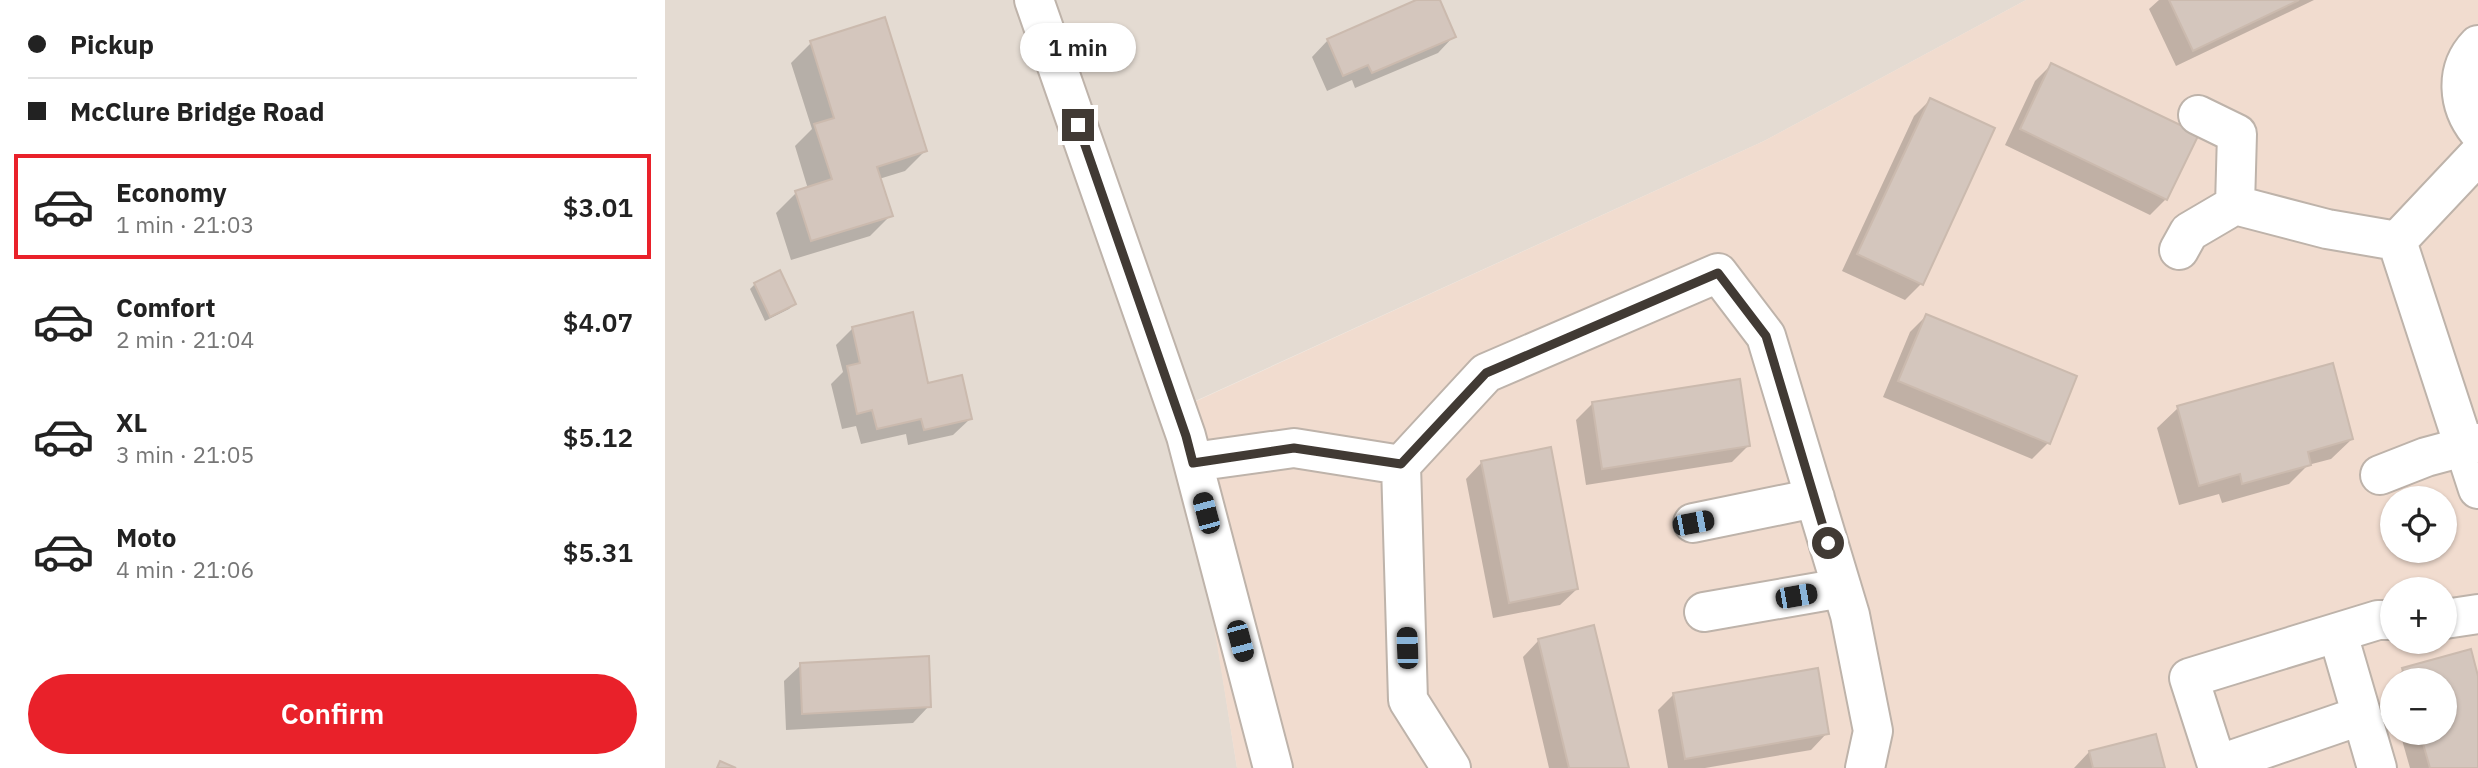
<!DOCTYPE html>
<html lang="en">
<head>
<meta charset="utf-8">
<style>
	body { margin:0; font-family:"IBM Plex Sans",sans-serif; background:#f6f6f6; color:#222; height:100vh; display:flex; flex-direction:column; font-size:26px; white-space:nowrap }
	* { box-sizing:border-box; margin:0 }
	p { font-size:23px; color:#767676 }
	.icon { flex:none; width:38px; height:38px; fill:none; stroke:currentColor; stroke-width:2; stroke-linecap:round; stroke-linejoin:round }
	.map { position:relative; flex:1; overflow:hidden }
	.sheet { display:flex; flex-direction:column; background:#fff; width:665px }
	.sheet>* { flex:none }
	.guide { display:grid; align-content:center; height:154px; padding:0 28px; background:#fff }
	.buttons { position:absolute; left:1715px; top:486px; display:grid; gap:14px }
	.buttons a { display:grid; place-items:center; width:77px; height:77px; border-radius:50%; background:#fff; box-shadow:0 2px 5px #0004; font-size:35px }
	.end { position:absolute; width:32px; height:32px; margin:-16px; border:9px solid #413a34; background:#fff; box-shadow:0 0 0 4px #fff }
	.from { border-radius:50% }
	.bubble { position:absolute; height:49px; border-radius:24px; background:#fff; box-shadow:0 2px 5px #0004; font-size:23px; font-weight:600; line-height:49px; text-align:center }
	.car { position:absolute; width:21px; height:42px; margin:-21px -10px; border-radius:9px; box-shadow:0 0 5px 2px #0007; background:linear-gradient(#222 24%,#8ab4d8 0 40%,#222 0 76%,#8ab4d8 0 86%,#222 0) }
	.guide b { display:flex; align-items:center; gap:24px; height:66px; font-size:26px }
	.guide b+b { border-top:2px solid #e0e0e0 }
	.guide i { width:18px; height:18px; background:#222 }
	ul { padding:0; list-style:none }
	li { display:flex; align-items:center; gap:21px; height:105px; margin:0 14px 10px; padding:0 14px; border:4px solid transparent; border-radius:0px }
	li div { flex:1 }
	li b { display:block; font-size:26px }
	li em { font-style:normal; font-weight:600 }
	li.current { border-color:#e9212a }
	li>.icon { width:63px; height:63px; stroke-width:1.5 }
	.button { display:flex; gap:14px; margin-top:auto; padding:14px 28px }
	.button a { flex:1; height:80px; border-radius:42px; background:#e9212a; color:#fff; font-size:28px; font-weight:600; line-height:80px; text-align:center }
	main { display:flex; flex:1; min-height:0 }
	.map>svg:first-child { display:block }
	.residential { fill:#e4dbd2 }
	.commercial { fill:#f1dccf; fill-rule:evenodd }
	.shadow { fill:#0003 }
	.building { fill:#d4c6bd; stroke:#cbbaae; stroke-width:2 }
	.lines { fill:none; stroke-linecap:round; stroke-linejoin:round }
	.minor-casing { stroke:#beb3aa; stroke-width:42 }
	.minor { stroke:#fff; stroke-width:38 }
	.route { stroke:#413a34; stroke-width:9 }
</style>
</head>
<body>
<main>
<section class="sheet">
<div class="guide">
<b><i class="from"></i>Pickup</b>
<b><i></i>McClure Bridge Road</b>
</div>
<ul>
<li class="current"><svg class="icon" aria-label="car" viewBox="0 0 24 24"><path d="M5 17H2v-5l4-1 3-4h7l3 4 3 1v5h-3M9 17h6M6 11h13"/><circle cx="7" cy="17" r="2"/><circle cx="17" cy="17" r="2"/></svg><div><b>Economy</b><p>1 min · 21:03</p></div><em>$3.01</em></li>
<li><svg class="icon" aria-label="car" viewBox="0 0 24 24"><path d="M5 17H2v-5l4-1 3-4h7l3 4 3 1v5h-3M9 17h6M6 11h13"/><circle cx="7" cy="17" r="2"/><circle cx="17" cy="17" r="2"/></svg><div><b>Comfort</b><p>2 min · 21:04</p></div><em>$4.07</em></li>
<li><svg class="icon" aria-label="car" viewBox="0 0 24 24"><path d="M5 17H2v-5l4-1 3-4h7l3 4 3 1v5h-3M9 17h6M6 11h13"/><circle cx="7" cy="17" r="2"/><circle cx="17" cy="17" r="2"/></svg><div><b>XL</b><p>3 min · 21:05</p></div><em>$5.12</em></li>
<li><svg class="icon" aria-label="car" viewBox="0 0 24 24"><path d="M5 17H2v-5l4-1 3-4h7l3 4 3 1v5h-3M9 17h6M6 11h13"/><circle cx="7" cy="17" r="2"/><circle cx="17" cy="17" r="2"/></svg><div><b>Moto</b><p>4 min · 21:06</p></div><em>$5.31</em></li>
</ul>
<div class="button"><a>Confirm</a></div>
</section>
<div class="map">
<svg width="1813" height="768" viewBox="0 0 1813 768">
	<rect width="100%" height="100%" fill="#f0eae3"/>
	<path class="residential" d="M0,0H1361L1099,141L515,408L572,768H0Z"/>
	<path class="commercial" d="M1361,0H1813V768H572L514,409L1099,141ZM1727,499H1780V551H1727ZM1727,590H1780V642H1727ZM1727,681H1780V733H1727Z"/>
	<path class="shadow" d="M756,0H773L789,36L773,53L690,88L687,80L662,91L647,57L663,40Z
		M1494,0H1649L1511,66L1484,9Z
		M146,43L260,151L240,171L214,179L226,215L205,236L126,260L111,213L131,193L143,189L130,146L147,129L126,63Z
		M1386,65L1501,199L1485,215L1340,145L1370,81Z
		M1265,100L1256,284L1240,300L1177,271L1249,116Z
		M90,284L129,304L124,309L100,321L85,289Z
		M1261,316L1383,443L1367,459L1218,397L1245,332Z
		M188,328L305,419L288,435L243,445L241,434L196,444L191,426L177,429L166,384L178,372L171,345Z
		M928,403L1083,446L1067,462L921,485L911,420Z
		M1513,408L1687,439L1666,459L1643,465L1624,484L1557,503L1554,494L1514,505L1492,428Z
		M817,462L912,589L895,605L828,618L801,479Z
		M874,640L962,768H884L858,657Z
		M136,665L264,706L248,723L121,730L119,681Z
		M1738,670L1813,682V768H1745L1735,733H1780V681H1727Z
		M1727,681V705L1722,686Z
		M1009,694L1162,733L1146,750L1040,768H1003L993,710Z
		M1424,752L1498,768H1409Z"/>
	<path class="building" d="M751,0H775L791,37L707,73L703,65L678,76L662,39Z
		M1504,0H1634L1528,51Z
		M220,17L262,151L212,167L228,216L146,241L130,191L167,179L149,124L169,118L145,41Z
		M1386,63L1534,134L1502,200L1355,129Z
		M1265,98L1330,128L1258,285L1192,254Z
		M115,270L131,304L105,317L89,283Z
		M248,312L263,383L297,375L307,419L259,430L256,419L212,429L207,410L192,414L182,366L195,363L187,327Z
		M1261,314L1412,376L1385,444L1233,381Z
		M1668,363L1688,439L1643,452L1646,465L1577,484L1575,474L1534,486L1512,406Z
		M1075,379L1085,446L937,469L927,402Z
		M886,447L913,589L844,603L816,461Z
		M929,625L964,768H904L873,639Z
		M1806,649L1813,676V768H1765L1755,733H1780V681H1741L1737,668Z
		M264,656L266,707L137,714L135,663Z
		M1153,668L1164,734L1020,759L1008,693Z
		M1491,734L1500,768H1428L1424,751Z
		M55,761L71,768H52Z"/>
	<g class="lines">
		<g class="minor-casing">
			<path id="minor" d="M369,0L521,436L608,768
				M1813,45C1789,70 1793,106 1813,131
				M1533,115L1572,134L1570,205
				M1732,241L1813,489
				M1732,241L1813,155
				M1514,250L1524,232L1570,205L1662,229L1732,241
				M528,462L629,448L736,465
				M1715,475L1761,457L1813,443
				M1028,523L1150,498
				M1039,612L1177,588
				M1780,619L1813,614
				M1673,634L1712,768
				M1552,765L1695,716
				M786,768L743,700L736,465L821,373L1053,273L1101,336L1185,615L1208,731L1200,768
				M1553,768L1524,678L1713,620H1727"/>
		</g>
		<use href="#minor" class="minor"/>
	</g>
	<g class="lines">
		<path class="route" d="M413,125L521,436L528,463L629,448L736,464L821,373L1053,273L1101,336L1163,543"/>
	</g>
</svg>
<div class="buttons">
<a><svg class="icon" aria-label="locate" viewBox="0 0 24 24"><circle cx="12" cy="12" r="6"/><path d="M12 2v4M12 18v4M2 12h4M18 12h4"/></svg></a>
<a>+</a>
<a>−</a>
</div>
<i class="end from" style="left:1163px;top:543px"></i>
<i class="end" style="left:413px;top:125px"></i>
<div class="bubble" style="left:355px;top:23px;width:116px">1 min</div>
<i class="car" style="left:541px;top:513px;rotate:345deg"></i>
<i class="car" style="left:1028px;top:523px;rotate:79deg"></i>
<i class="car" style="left:1131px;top:596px;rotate:80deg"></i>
<i class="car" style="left:575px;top:641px;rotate:165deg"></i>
<i class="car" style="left:742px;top:648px;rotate:358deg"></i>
</div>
</main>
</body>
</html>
